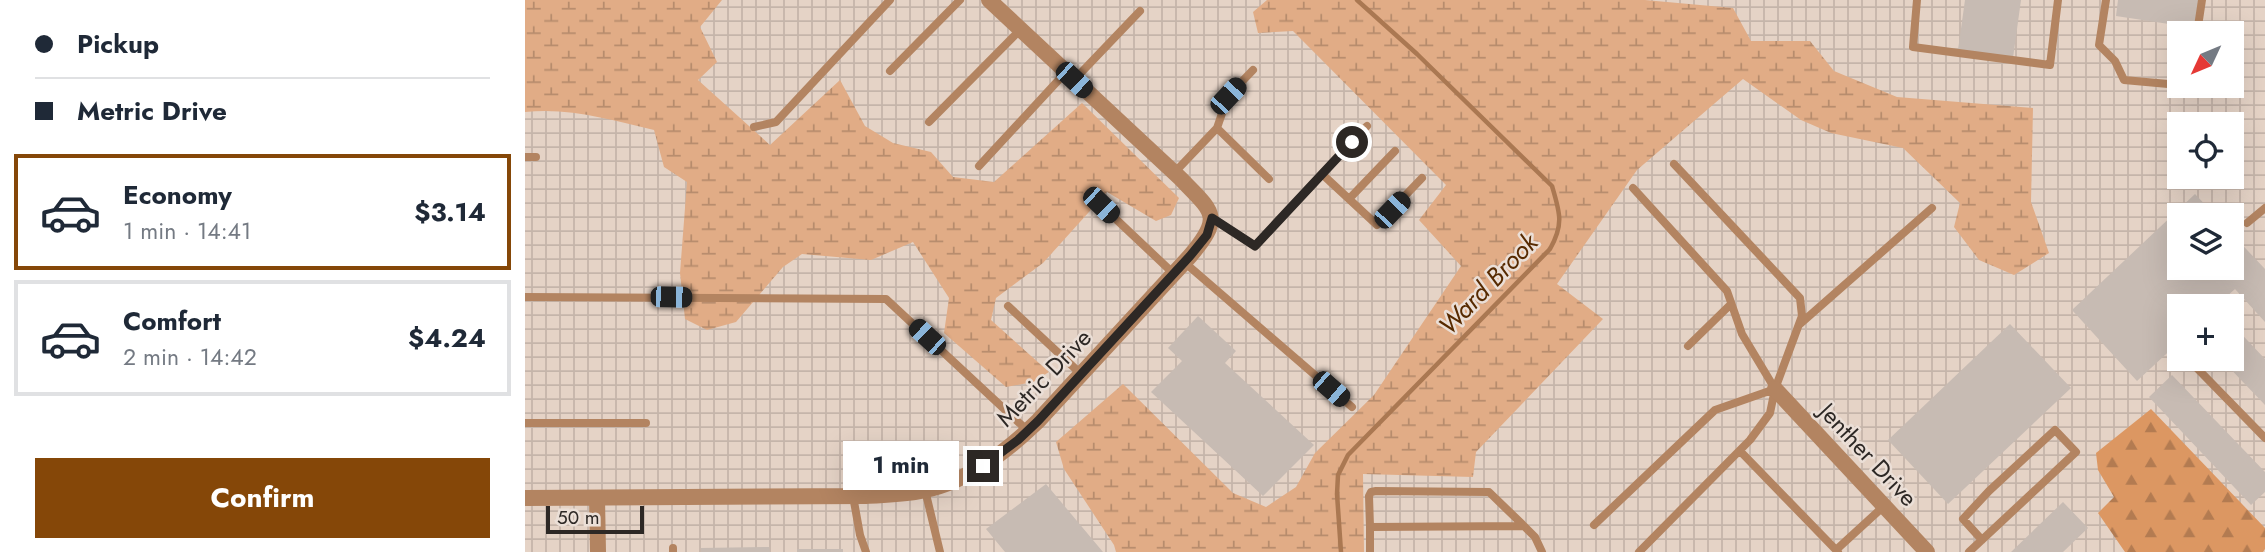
<!DOCTYPE html>
<html lang="en">
<head>
<meta charset="utf-8">
<style>
	body { margin:0; font-family:Jost,sans-serif; background:#f6f6f7; color:#1f2937; height:100vh; display:flex; flex-direction:column; font-size:26px; white-space:nowrap }
	* { box-sizing:border-box; margin:0 }
	p { font-size:23px; color:#747a83 }
	.icon { flex:none; width:38px; height:38px; fill:none; stroke:currentColor; stroke-width:2; stroke-linecap:round; stroke-linejoin:round }
	.map { position:relative; flex:1; overflow:hidden }
	.drawer { display:flex; flex-direction:column; background:#fff; width:525px }
	.drawer>* { flex:none }
	.banner { display:grid; align-content:center; height:154px; padding:0 35px; background:#fff }
	.needle { width:46px; rotate:226deg }
	.buttons { position:absolute; left:1642px; top:21px; display:grid; gap:14px }
	.buttons a { display:grid; place-items:center; width:77px; height:77px; border-radius:0px; background:#fff; box-shadow:0 7px 28px #0002; font-size:35px }
	.scale { position:absolute; left:21px; bottom:18px; width:98px; box-sizing:border-box; padding-left:7px; border:4px solid #2d2825; border-top:0; font-size:19px; line-height:24px; white-space:nowrap; color:#2d2825; -webkit-text-stroke:5px #ebdfd7; paint-order:stroke }
	.end { position:absolute; width:32px; height:32px; margin:-16px; border:9px solid #2d2825; background:#fff; box-shadow:0 0 0 4px #fff }
	.from { border-radius:50% }
	.bubble { position:absolute; height:49px; border-radius:0px; background:#fff; box-shadow:0 7px 28px #0002; font-size:23px; font-weight:700; line-height:49px; text-align:center }
	.car { position:absolute; width:21px; height:42px; margin:-21px -10px; border-radius:9px; box-shadow:0 0 5px 2px #0007; background:linear-gradient(#222 24%,#8ab4d8 0 40%,#222 0 76%,#8ab4d8 0 86%,#222 0) }
	.banner b { display:flex; align-items:center; gap:24px; height:66px; font-size:26px }
	.banner b+b { border-top:2px solid #e0e1e3 }
	.banner i { width:18px; height:18px; background:#1f2937 }
	ul { padding:0; list-style:none }
	li { display:flex; align-items:center; gap:21px; height:116px; margin:0 14px 10px; padding:0 21px; border:4px solid #e0e1e3; border-radius:0px }
	li div { flex:1 }
	li b { display:block; font-size:26px }
	li em { font-style:normal; font-weight:700 }
	li.selected { border-color:#854708 }
	li>.icon { width:63px; height:63px; stroke-width:1.5 }
	.action { display:flex; gap:14px; margin-top:auto; padding:14px 35px }
	.action a { flex:1; height:80px; border-radius:0px; background:#854708; color:#fff; font-size:28px; font-weight:700; line-height:80px; text-align:center }
	main { display:flex; flex:1; min-height:0 }
	.map>svg:first-child { display:block }
	.industrial { fill:url(#industrial-grid); fill-rule:evenodd }
	.forest { fill:url(#forest-firs) }
	.wetland { fill:url(#wetland-marsh) }
	.lines { fill:none; stroke-linecap:round; stroke-linejoin:round }
	.stream { stroke:#aa7852; stroke-width:4.5 }
	.building { fill:#c7bbb3 }
	.lane { stroke:#b38461; stroke-width:8 }
	.street { stroke:#b38461; stroke-width:16 }
	.route { stroke:#2d2825; stroke-width:9 }
	.labels { text-anchor:middle; stroke-width:5; stroke-linejoin:round; paint-order:stroke }
	.street-label { font-size:24px; fill:#2d2825; stroke:#ebdfd7 }
	.water-label { font-size:26px; font-style:italic; fill:#572a00; stroke:#ebdfd7 }
</style>
</head>
<body>
<main>
<section class="drawer">
<div class="banner">
<b><i class="from"></i>Pickup</b>
<b><i></i>Metric Drive</b>
</div>
<ul>
<li class="selected"><svg class="icon" aria-label="car" viewBox="0 0 24 24"><path d="M5 17H2v-5l4-1 3-4h7l3 4 3 1v5h-3M9 17h6M6 11h13"/><circle cx="7" cy="17" r="2"/><circle cx="17" cy="17" r="2"/></svg><div><b>Economy</b><p>1 min · 14:41</p></div><em>$3.14</em></li>
<li><svg class="icon" aria-label="car" viewBox="0 0 24 24"><path d="M5 17H2v-5l4-1 3-4h7l3 4 3 1v5h-3M9 17h6M6 11h13"/><circle cx="7" cy="17" r="2"/><circle cx="17" cy="17" r="2"/></svg><div><b>Comfort</b><p>2 min · 14:42</p></div><em>$4.24</em></li>
</ul>
<div class="action"><a>Confirm</a></div>
</section>
<div class="map">
<svg width="1740" height="552" viewBox="0 0 1740 552">
	<defs>
		<pattern id="industrial-grid" width="8" height="8" patternUnits="userSpaceOnUse" patternTransform="scale(1.75)"><rect width="8" height="8" fill="#e5d3c6"/><path d="M0 4h8M4 0v8" fill="none" stroke="#c5b5aa"/></pattern>
		<pattern id="forest-firs" width="22" height="20" patternUnits="userSpaceOnUse" patternTransform="scale(1.75)"><rect width="22" height="20" fill="#dc9762"/><path d="M5 1l3.5 6h-7zM16 11l3.5 6h-7z" fill="#b37b51"/></pattern>
		<pattern id="wetland-marsh" width="20" height="14" patternUnits="userSpaceOnUse" patternTransform="scale(1.75)"><rect width="20" height="14" fill="#e1ac86"/><path d="M1 5h8M5 5V1M11 12h8M15 12V8" fill="none" stroke="#b78c6d"/></pattern>
	</defs>
	<rect width="100%" height="100%" fill="#ebdfd7"/>
	<path class="industrial" d="M0,0H1740V552H0ZM1654,33H1706V86H1654ZM1654,124H1706V177H1654ZM1654,215H1706V268H1654ZM1654,306H1706V359H1654Z"/>
	<path class="forest" d="M1626,409L1740,528V549L1738,552H1600L1573,513L1589,497L1573,470L1571,453Z"/>
	<path class="wetland" d="M0,0H197L175,27L192,62L173,80L245,145L315,80L340,126L368,143L406,152L428,177L469,182L557,103L654,198L646,215L631,221L582,192L518,263L471,298L466,320L524,372L508,382L481,387L419,333L424,298L388,242L346,260L277,254L258,267L211,322L182,330L160,319L155,273L162,182L139,167L129,130C87,120 44,107 0,112Z
		M742,0H1120L1208,8L1226,41H1285L1309,71L1372,97L1508,108L1506,202L1524,253L1489,275L1454,260L1429,227L1435,203L1378,148L1306,133L1276,120L1218,79L1112,170L1032,284L1078,319L951,452L948,477L838,474L839,552H591L589,545L539,469L531,442L598,384L708,493L741,507L771,487L790,453L849,395L936,266L894,220L921,185L768,31L733,33L728,12Z"/>
	<g class="lines">
		<path class="stream" d="M816,552L812,494L813,475L823,455L1025,249C1039,224 1035,213 1027,186L892,54L832,0"/>
	</g>
	<path class="building" d="M1440,0H1496L1488,58L1433,50Z
		M1593,0H1674L1670,27L1655,25L1654,33L1643,31L1644,24L1591,16Z
		M1670,194L1690,215H1654V268H1706V233L1740,269V322L1710,289L1691,306H1654V342L1612,381L1547,310Z
		M673,316L711,351L700,363L789,445L738,496L626,392L657,361L643,348Z
		M1706,323L1740,359V405L1696,359H1706Z
		M1485,324L1546,388L1423,504L1363,440Z
		M1647,375L1740,472V492L1726,505L1624,397Z
		M521,484L578,552H480L461,529Z
		M1538,502L1563,528L1538,552H1486Z
		M244,547L245,552H176V548Z
		M272,549H318V552H272Z"/>
	<g class="lines">
		<path class="lane" d="M1392,0L1388,47L1525,65L1533,0
			M1581,0L1574,45L1590,61L1599,80L1654,85
			M1672,33L1677,0
			M365,71L435,0
			M549,80L615,11
			M1661,86H1664
			M404,122L495,30
			M229,127L251,122L365,0
			M692,128L703,96L728,70
			M0,157H11
			M454,166L541,72
			M649,173L692,128L744,179
			M797,174L852,225L897,178
			M1108,188L1202,291L1217,334L1250,389
			M824,199L870,151
			M576,205L649,274
			M687,218L730,246L842,126
			M1722,223L1740,208
			M659,262L827,407
			M0,297L361,299L503,431
			M483,306L556,374
			M1275,324L1407,208
			M1163,346L1206,304
			M1664,360L1740,438
			M0,423H121
			M1215,451L1313,552
			M400,490L415,552
			M328,496L335,535L341,552
			M1069,525L1190,410L1250,389
			M845,527L844,496L846,492L851,491L964,492L999,526
			M148,548V552
			M1311,550L1359,506
			M845,552V527L999,526L1010,537L1017,552
			M1114,552L1225,440L1245,413L1250,389L1277,316L1275,298L1149,164
			M1444,552L1551,452L1530,430L1464,491L1438,519L1457,540"/>
		<path class="street" d="M1250,389L1402,552
			M0,498L341,496C357,495 374,494 390,492C438,485 479,454 513,421L665,256C699,216 688,212 655,178L464,0
			M72,498L73,552"/>
	</g>
	<g class="lines">
		<path class="route" d="M458,466L493,440L513,421L665,256L682,235L687,218L730,246L827,142"/>
	</g>
	<g class="labels">
		<g class="street-label">
			<text transform="translate(519 378) rotate(-46)" y="8">Metric Drive</text>
			<text transform="translate(1343 455) rotate(47)" y="8">Jenther Drive</text>
		</g>
		<g class="water-label">
			<text transform="translate(963 284) rotate(-46)" y="9">Ward Brook</text>
		</g>
	</g>
</svg>
<div class="buttons">
<a><svg class="needle" viewBox="-14 -14 28 28"><path d="M0-13l5 13h-10z" fill="#e53935"/><path d="M0 13l5-13h-10z" fill="#747a83"/></svg></a>
<a><svg class="icon" aria-label="locate" viewBox="0 0 24 24"><circle cx="12" cy="12" r="6"/><path d="M12 2v4M12 18v4M2 12h4M18 12h4"/></svg></a>
<a><svg class="icon" aria-label="layers" viewBox="0 0 24 24"><path d="M12 4l9 5-9 5-9-5zM3 14l9 5 9-5"/></svg></a>
<a>+</a>
</div>
<div class="scale">50 m</div>
<i class="end from" style="left:827px;top:142px"></i>
<i class="end" style="left:458px;top:466px"></i>
<div class="bubble" style="left:318px;top:441px;width:116px">1 min</div>
<i class="car" style="left:549px;top:80px;rotate:133deg"></i>
<i class="car" style="left:703px;top:96px;rotate:43deg"></i>
<i class="car" style="left:576px;top:205px;rotate:134deg"></i>
<i class="car" style="left:867px;top:210px;rotate:44deg"></i>
<i class="car" style="left:146px;top:297px;rotate:91deg"></i>
<i class="car" style="left:402px;top:337px;rotate:313deg"></i>
<i class="car" style="left:806px;top:389px;rotate:131deg"></i>
</div>
</main>
</body>
</html>
